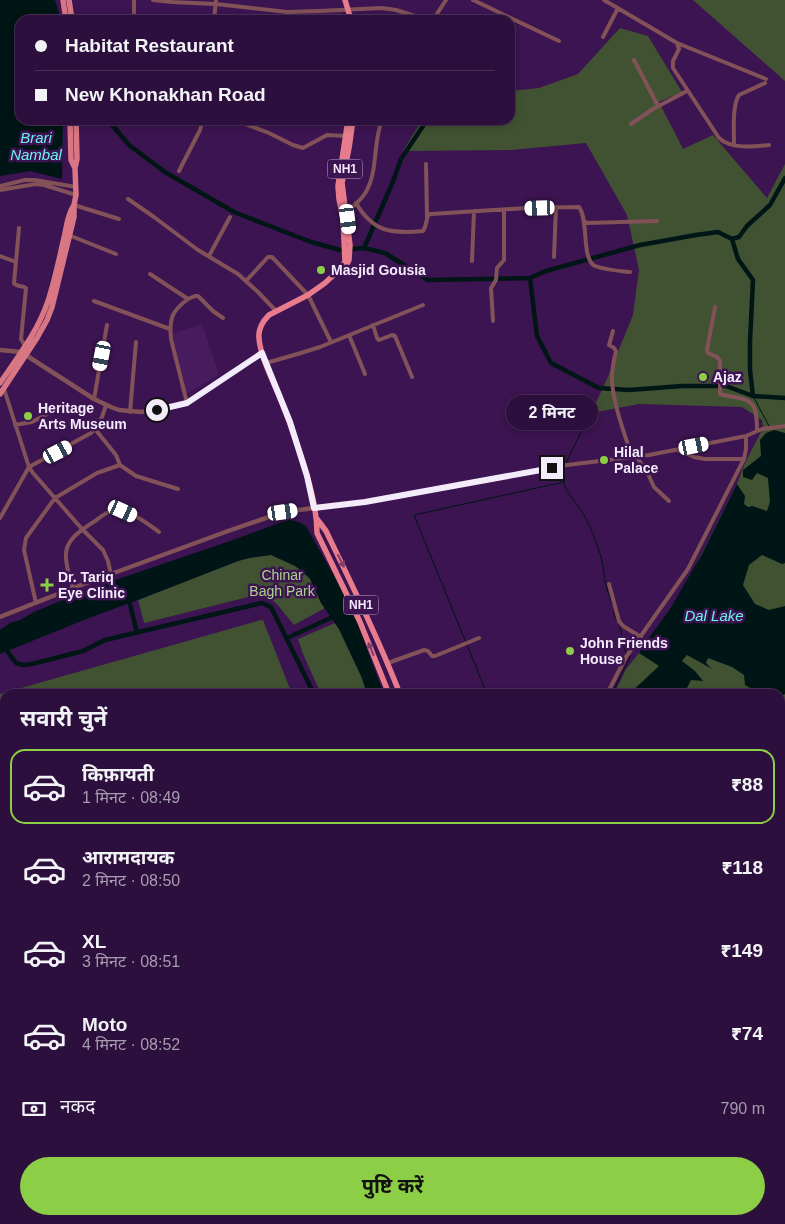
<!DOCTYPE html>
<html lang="hi">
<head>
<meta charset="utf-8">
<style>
	body { margin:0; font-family:Arial,"Noto Sans Devanagari",sans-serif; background:#391d48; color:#f1f3f6; height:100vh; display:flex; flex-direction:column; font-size:19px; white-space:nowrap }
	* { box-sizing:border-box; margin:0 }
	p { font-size:16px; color:#a79cb0 }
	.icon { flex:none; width:28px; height:28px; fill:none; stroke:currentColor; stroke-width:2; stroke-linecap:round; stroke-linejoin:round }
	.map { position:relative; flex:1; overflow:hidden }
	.drawer { position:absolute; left:0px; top:689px; width:785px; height:536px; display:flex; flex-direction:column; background:#2d0f3d; border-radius:15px 15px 0 0; box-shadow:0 2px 8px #0003,0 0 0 1px #482f57 }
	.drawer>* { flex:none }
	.banner { position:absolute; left:15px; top:15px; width:500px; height:110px; border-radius:15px; box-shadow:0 2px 8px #0003,0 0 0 1px #482f57; display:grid; align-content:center; height:110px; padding:0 20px; background:#2d0f3d }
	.end { position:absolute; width:22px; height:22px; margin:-11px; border:6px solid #f4ebfa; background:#111; box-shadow:0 0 0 2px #111 }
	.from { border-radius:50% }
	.bubble { position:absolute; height:35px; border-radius:18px; background:#2d0f3d; box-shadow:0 2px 8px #0003,0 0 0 1px #482f57; font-size:16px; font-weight:700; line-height:35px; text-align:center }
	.car { position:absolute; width:15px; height:30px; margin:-15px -8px; border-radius:6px; box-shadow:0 0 4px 1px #0007; background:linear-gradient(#fff 24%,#345 0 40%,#fff 0 76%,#345 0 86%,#fff 0) }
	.banner b { display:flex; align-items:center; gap:18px; height:48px; font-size:19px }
	.banner b+b { border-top:1px solid #482f57 }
	.banner i { width:12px; height:12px; background:#f1f3f6 }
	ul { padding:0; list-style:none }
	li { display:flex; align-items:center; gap:15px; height:75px; margin:0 10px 8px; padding:0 10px; border:2px solid transparent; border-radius:15px }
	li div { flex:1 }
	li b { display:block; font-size:19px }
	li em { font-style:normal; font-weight:700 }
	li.selected { border-color:#8cce45 }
	li>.icon { width:45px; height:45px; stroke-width:1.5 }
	h2 { padding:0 20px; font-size:22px; line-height:60px }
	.pay { display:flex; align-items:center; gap:12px; height:55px; padding:0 20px; font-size:19px }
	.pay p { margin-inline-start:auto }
	.action { display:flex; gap:10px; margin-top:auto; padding:10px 20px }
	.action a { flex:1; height:58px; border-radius:30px; background:#8cce45; color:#111; font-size:20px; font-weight:700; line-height:58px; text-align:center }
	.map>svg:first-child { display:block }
	.built { fill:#481b5e }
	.green { fill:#415233 }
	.water { fill:#001515 }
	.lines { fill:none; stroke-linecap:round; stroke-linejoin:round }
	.stream { stroke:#001515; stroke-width:1 }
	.canal { stroke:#001515; stroke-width:4.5 }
	.minor { stroke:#825258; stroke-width:4 }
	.tertiary { stroke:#825258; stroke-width:4.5 }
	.secondary { stroke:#b36671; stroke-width:5 }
	.primary { stroke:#d87684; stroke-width:5.5 }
	.trunk { stroke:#e97c8c; stroke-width:5.5 }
	.oneway { fill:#813e69 }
	.route { stroke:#f4ebfa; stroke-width:6 }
	.poi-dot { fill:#8cce45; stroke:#3c1451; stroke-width:2 }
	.labels { text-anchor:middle; stroke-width:5; stroke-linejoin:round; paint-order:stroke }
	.shield { fill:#3c1451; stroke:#bdaac7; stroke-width:1 }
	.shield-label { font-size:12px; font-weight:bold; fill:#f4ebfa }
	.poi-label { font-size:14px; font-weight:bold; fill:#f4ebfa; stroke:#3c1451; text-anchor:start }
	.park-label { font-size:14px; fill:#aad585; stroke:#3c1451 }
	.water-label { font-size:15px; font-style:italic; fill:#6ef0eb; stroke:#3c1451 }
</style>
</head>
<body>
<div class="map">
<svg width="785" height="1224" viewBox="0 0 785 1224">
	<rect width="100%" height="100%" fill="#3c1451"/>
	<path class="built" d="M343,12L341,20H293L294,14Z
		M202,324L219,375L186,394L172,334Z
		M231,1220H368L369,1224H230Z"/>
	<path class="green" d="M693,0H785V81Z
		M620,28L648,36L682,92L659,102L683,149L713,135L767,198L785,164V747L780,748V694H614L626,669L671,614L737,484L744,465L763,428L762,420L742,407L639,404L591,413L607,379L633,315L639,270L627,215L586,143L511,150L403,151L422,120H510V91L539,88L578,74Z
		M271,555C285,561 302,566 311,580C316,588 320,599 325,608L294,625L276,603L265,597H248L144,623L138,600L238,561L249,558Z
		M261,620H263L292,694H5V763L0,761V694Z
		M335,623L339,629L362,678L367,694H321L303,654L298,639Z
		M0,1010L5,1011V1178L0,1177Z
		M780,1116L785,1118V1224H606L607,1220H780Z
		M49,1220H85L91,1224H46Z
		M119,1220H210V1224H124Z"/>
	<path class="water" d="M0,0H55L61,20H20V120H63L62,179L30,171L0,176Z
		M774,430L785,433V563L782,564L762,555L749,565L743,585L755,604L769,610L785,606V694L780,697V694H749L752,689L745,685L744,675L732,667L708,658L706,663L712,669L687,655L682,661L695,671L703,681L691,680L687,688L692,693V694H629L659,666L639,653L643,646L670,609L702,554L737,484L745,496L744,504L748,507L752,506L767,511L770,502L768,478L757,473L752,480L743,477V470L761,456L760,440L766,433Z
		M290,520L298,522L306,526L334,576L356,620L384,694H367L362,678L339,629L321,603L310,579L303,572L295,566L271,555L249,558L238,561L138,600L89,618L0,654V630L10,623L20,620L34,612L89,589L233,540L282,522Z
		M785,709V786H780V711Z"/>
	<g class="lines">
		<path class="stream" d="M753,396L769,426
			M566,463L583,428
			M564,467C558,490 577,500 586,519C593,533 600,550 603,566C604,573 604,579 606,585C607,592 611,597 612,604
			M614,610V615L617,620
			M620,626C623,636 621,643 626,653
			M487,694L414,515L564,482
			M612,694L630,657L629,656"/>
		<path class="canal" d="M108,120L129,145L165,172L234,212L311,242L340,250L364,248L385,253L428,280L530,278L546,271L640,245L696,235L718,232L732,239L739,237L747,226L770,205L785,178
			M732,239L738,259L753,280L750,341V370L753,396
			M364,248L392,184L401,159L427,120
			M530,278L537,336L551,363L599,388L629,390L682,386H726L753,396L785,398
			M129,600L137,633
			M287,638L335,616
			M5,648L16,663L23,665L32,664L83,651L105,640L262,603L271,607L314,694"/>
		<path class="minor" d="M153,0L172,2L216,4L287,12L319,11L382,8L396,10L428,20
			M473,0L559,41
			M604,0L677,43L679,49L673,61V68L719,138C731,149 753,147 769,145
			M134,20V0
			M214,20L216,0
			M433,20L446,0
			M603,37L618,8
			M677,43L766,79
			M634,60L658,106
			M235,120L269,133L293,145L303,148L327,135L346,136
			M631,124L653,109L687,91
			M734,144C734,131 732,105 739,95L765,83
			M426,164L427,217
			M179,171L200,130L203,120
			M0,186L25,180H35L76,187
			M0,190L36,184L44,185L76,195
			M128,199L154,217L198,250L238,274L258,292L276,311
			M356,203C373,232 391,234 423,231L425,227L428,215L431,214L528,208L579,207C589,220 581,259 595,266C605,270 620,271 630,272
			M74,205L119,219
			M346,213C353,206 363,199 367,190C378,169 373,142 382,120
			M584,221L587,223L657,221
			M19,228L14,283C16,287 22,285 26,288L21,339L25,346
			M71,236L116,254
			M0,256L16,262
			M209,256L230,217
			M554,257L556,207
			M472,261L474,211
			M150,274L188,299L195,296H198L213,311L223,318
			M246,281L268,257H272L308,295L331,342
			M94,301L170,329
			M715,307L707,350L708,353L717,357L720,361V394C731,398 752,396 755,410C757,417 757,425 757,431
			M493,321L491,288L496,280L497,268L504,260V210
			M373,325L377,338L379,340L392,335L395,336L412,377
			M613,331L609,345L614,348L616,351C614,359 612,369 612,378C612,401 625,435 632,457
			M349,335L365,374
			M266,363L301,353L320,347L423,305
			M4,389L29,467L33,473L82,529L103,550L108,561L111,575
			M94,399L107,325
			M187,403L171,339C169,318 172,311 188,299
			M130,412L136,342
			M15,425L32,422L51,412
			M95,429L116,455L120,465L136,476L178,489
			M677,450L694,457L705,459H744
			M637,457L649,476L654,487L669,501
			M314,508L365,502L567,465L649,455L746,436L762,429L785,426
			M0,518L29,467L91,433C100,425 103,415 106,405
			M609,584L619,621L623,626L641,637
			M73,588C62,551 60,543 95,521C102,516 109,509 119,511C133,512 148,524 159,532
			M36,603L24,550L26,538L31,531L55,498L97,473L120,465
			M388,663L424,650L428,651L432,656H435L479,638
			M607,694L626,657L688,569L744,459L746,449V436
			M780,904H785
			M7,1224L11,1220
			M527,1224V1220"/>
		<path class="tertiary" d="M0,350L21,352L94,399L111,407L119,410L141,412L157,410L187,403L262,353
			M0,617L73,588L228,531L283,512L314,508"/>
		<path class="secondary" d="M780,791H785
			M0,1184L5,1185
			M87,1220L93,1224
			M95,1220L101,1224
			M106,1220L111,1224
			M216,1224L217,1220
			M221,1224L222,1220
			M224,1224L225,1220"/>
		<path class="primary" d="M63,0L66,20
			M69,0L72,20
			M70,120L71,160L75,168
			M0,383C18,357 38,331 48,301C55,280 59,259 64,238C67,226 67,215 74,205
			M0,394L37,338L47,320L52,307L74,217V205L76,195L75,168L77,159L76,120
			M0,995L5,996
			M0,1003L5,1004"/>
		<path class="trunk" d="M345,0L351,20
			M348,120L338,186L339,199L343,219L345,262L339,270L325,283L308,295L269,315C263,321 258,329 259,338C260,356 274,383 281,400C289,420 296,441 303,462C310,485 317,509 317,533L360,622L389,694
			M345,268L349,260L350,245L342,183L349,148L353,120
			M317,519L326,531C352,585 378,638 400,694
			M438,1220L442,1224"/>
	</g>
	<defs><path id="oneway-solid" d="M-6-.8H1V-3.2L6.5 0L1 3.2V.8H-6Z" transform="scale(1.25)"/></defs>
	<g class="oneway">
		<use href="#oneway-solid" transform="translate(341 561) rotate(64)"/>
		<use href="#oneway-solid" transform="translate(371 649) rotate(-112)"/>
	</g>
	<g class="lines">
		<path class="route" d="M157,410L187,403L262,353L290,422L307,476L314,508L365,502L552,468"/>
	</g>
	<g class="poi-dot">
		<circle cx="321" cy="270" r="5"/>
		<circle cx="703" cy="377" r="5"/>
		<circle cx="28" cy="416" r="5"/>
		<circle cx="604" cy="460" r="5"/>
		<path d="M44.5 577.5h5v5h5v5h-5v5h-5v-5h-5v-5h5z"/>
		<circle cx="570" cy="651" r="5"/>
	</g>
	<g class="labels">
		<g class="shield">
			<rect x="327.5" y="159.5" width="35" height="19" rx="4"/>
			<rect x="343.5" y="595.5" width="35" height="19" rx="4"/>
		</g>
		<g class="shield-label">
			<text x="345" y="173">NH1</text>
			<text x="361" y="609">NH1</text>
		</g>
		<g class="poi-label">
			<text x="331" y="275">Masjid Gousia</text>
			<text x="713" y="382">Ajaz</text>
			<text x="38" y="413">Heritage<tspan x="38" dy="16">Arts Museum</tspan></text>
			<text x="614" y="457">Hilal<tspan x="614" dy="16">Palace</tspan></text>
			<text x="58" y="582">Dr. Tariq<tspan x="58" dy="16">Eye Clinic</tspan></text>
			<text x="580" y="648">John Friends<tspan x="580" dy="16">House</tspan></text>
		</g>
		<g class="park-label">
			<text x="282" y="580">Chinar<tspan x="282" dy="16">Bagh Park</tspan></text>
		</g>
		<g class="water-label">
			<text x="36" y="143">Brari<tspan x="36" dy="17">Nambal</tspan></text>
			<text x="714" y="621">Dal Lake</text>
		</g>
	</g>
</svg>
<i class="end from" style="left:157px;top:410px"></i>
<i class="end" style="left:552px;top:468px"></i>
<div class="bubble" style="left:506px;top:395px;width:92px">2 मिनट</div>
<i class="car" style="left:540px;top:208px;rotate:268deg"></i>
<i class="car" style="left:348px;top:219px;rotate:173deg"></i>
<i class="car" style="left:102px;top:356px;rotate:191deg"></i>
<i class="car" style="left:694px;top:446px;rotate:79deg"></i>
<i class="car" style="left:58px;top:452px;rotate:62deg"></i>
<i class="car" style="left:123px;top:511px;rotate:115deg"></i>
<i class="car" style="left:283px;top:512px;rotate:82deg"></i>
<div class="banner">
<b><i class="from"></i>Habitat Restaurant</b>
<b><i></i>New Khonakhan Road</b>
</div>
<section class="drawer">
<h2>सवारी चुनें</h2>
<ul>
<li class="selected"><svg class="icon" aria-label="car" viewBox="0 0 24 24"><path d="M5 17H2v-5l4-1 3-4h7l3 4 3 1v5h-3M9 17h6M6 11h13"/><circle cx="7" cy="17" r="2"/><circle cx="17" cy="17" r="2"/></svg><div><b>किफ़ायती</b><p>1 मिनट · 08:49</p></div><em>₹88</em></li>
<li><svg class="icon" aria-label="car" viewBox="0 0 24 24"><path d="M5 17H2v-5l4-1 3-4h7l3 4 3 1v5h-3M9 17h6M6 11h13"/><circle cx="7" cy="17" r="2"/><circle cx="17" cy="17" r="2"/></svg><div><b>आरामदायक</b><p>2 मिनट · 08:50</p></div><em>₹118</em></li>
<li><svg class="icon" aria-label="car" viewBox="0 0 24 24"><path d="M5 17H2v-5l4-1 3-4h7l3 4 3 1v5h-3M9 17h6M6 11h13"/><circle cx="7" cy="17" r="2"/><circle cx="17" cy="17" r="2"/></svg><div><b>XL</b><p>3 मिनट · 08:51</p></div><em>₹149</em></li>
<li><svg class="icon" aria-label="car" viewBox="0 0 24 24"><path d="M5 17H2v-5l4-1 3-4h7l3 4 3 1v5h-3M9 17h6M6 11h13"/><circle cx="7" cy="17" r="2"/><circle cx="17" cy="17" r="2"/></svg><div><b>Moto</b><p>4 मिनट · 08:52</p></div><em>₹74</em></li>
</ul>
<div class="pay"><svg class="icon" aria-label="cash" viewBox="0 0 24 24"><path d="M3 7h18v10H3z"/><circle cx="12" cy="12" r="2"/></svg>नकद<p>790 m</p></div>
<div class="action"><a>पुष्टि करें</a></div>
</section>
</div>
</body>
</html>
